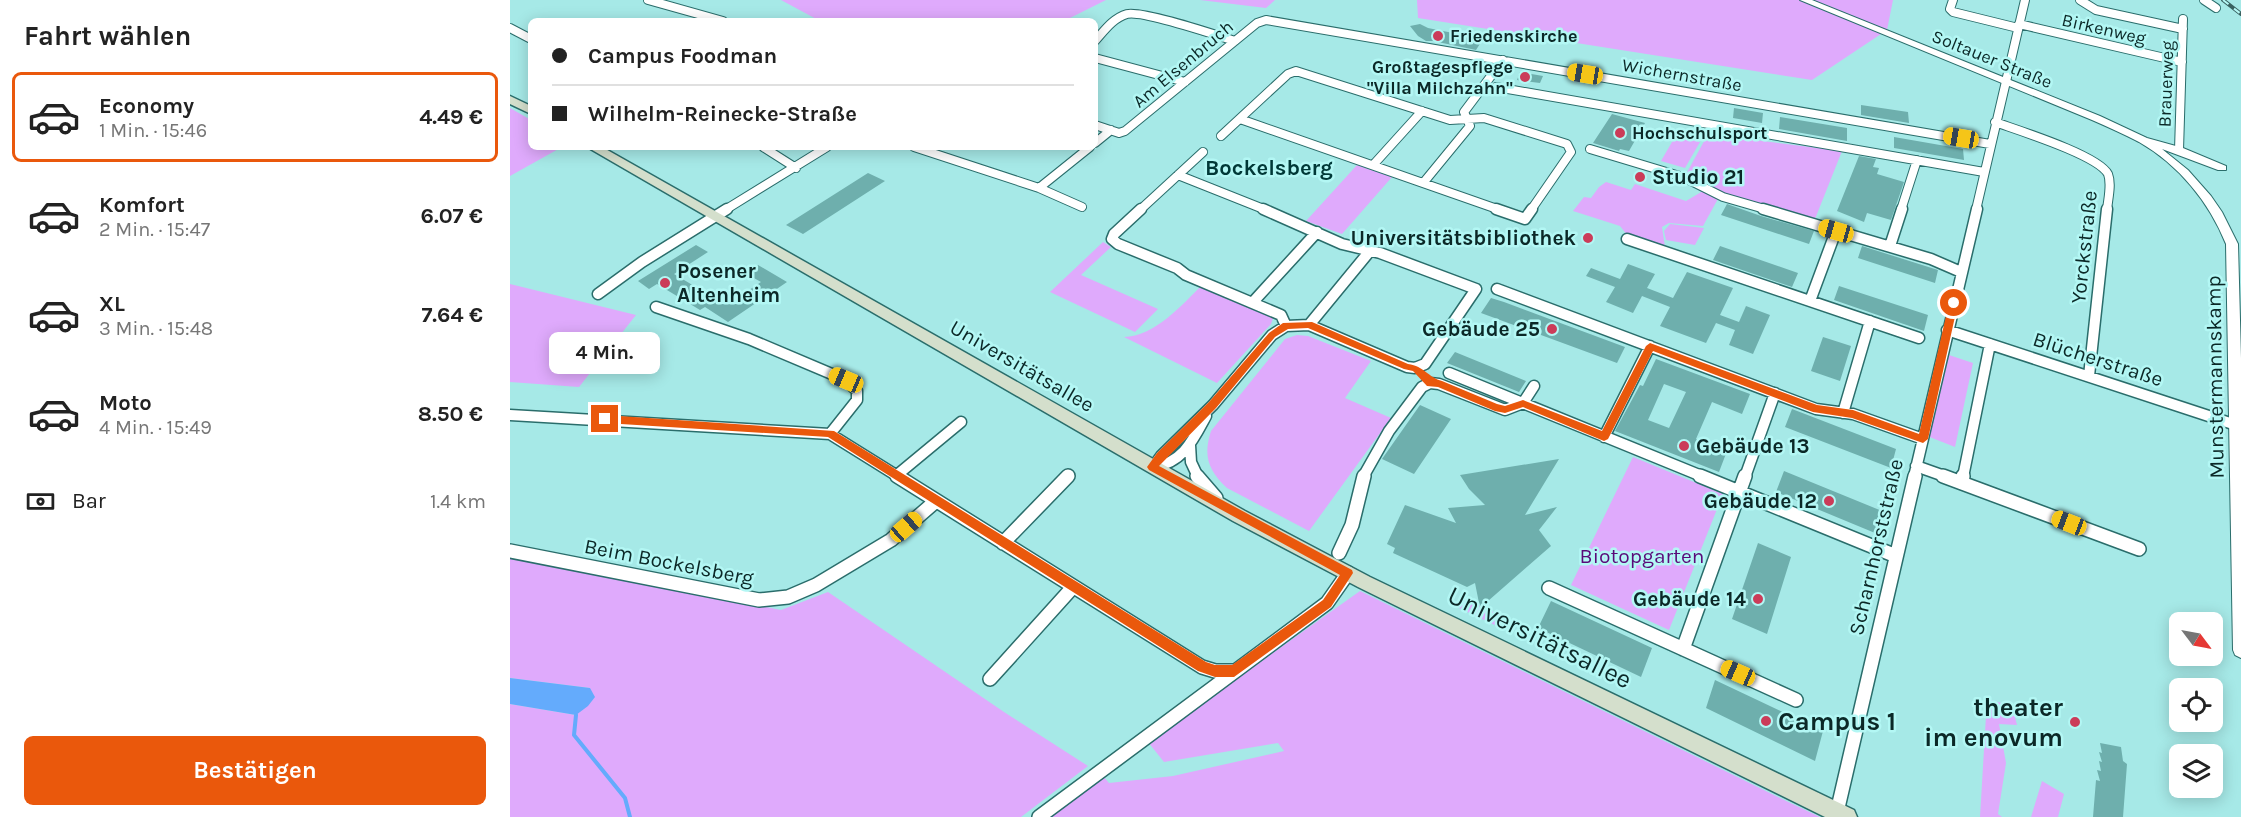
<!DOCTYPE html>
<html lang="de">
<head>
<meta charset="utf-8">
<style>
	body { margin:0; font-family:Karla,sans-serif; background:#f2f2f2; color:#222; height:100vh; display:flex; flex-direction:column; font-size:22px; white-space:nowrap }
	* { box-sizing:border-box; margin:0 }
	p { font-size:20px; color:#767676 }
	.icon { flex:none; width:33px; height:33px; fill:none; stroke:currentColor; stroke-width:2; stroke-linecap:round; stroke-linejoin:round }
	.map { position:relative; flex:1; overflow:hidden }
	.details { display:flex; flex-direction:column; background:#fff; width:510px }
	.details>* { flex:none }
	.top-card { position:absolute; left:18px; top:18px; width:570px; height:132px; border-radius:9px; box-shadow:0 3px 15px #0003; display:grid; align-content:center; height:132px; padding:0 24px; background:#fff }
	.needle { width:39px; rotate:122deg }
	.controls { position:absolute; left:1659px; top:612px; display:grid; gap:12px }
	.controls a { display:grid; place-items:center; width:54px; height:54px; border-radius:9px; background:#fff; box-shadow:0 3px 15px #0003; font-size:30px }
	.end { position:absolute; width:27px; height:27px; margin:-14px; border:8px solid #ea580c; background:#fff; box-shadow:0 0 0 3px #fff }
	.from { border-radius:50% }
	.bubble { position:absolute; height:42px; border-radius:9px; background:#fff; box-shadow:0 3px 15px #0003; font-size:20px; font-weight:700; line-height:42px; text-align:center }
	.car { position:absolute; width:18px; height:36px; margin:-18px -9px; border-radius:8px; box-shadow:0 0 4px 2px #0007; background:linear-gradient(#f5c518 24%,#345 0 40%,#f5c518 0 76%,#345 0 86%,#f5c518 0) }
	.top-card b { display:flex; align-items:center; gap:21px; height:57px; font-size:22px }
	.top-card b+b { border-top:2px solid #e0e0e0 }
	.top-card i { width:15px; height:15px; background:#222 }
	ul { padding:0; list-style:none }
	li { display:flex; align-items:center; gap:18px; height:90px; margin:0 12px 9px; padding:0 12px; border:3px solid transparent; border-radius:9px }
	li div { flex:1 }
	li b { display:block; font-size:22px }
	li em { font-style:normal; font-weight:700 }
	li.on { border-color:#ea580c }
	li>.icon { width:54px; height:54px; stroke-width:1.5 }
	h2 { padding:0 24px; font-size:27px; line-height:72px }
	.pay { display:flex; align-items:center; gap:15px; height:66px; padding:0 24px; font-size:22px }
	.pay p { margin-inline-start:auto }
	.action { display:flex; gap:12px; margin-top:auto; padding:12px 24px }
	.action a { flex:1; height:69px; border-radius:9px; background:#ea580c; color:#fff; font-size:24px; font-weight:700; line-height:69px; text-align:center }
	main { display:flex; flex:1; min-height:0 }
	.map>svg:first-child { display:block }
	.green { fill:#dfaafc }
	.water { fill:#64abfc }
	.lines { fill:none; stroke-linecap:round; stroke-linejoin:round }
	.stream { stroke:#64abfc; stroke-width:4 }
	.building { fill:#6eafad; fill-rule:evenodd }
	.minor-far2-casing { stroke:#2a6d6b; stroke-width:10 }
	.minor-far1-casing { stroke:#2a6d6b; stroke-width:13 }
	.minor-casing { stroke:#2a6d6b; stroke-width:16 }
	.tertiary-casing { stroke:#2a6d6b; stroke-width:2 }
	.secondary-casing { stroke:#2a6d6b; stroke-width:3 }
	.minor-far2 { stroke:#fff; stroke-width:8 }
	.minor-far1 { stroke:#fff; stroke-width:10 }
	.minor { stroke:#fff; stroke-width:13 }
	.tertiary { fill:#fff; fill-rule:evenodd }
	.secondary { fill:#d4dfcc; fill-rule:evenodd }
	.rail-casing { stroke:#396160; stroke-width:4 }
	.rail { stroke:#b3f7f4; stroke-width:2; stroke-dasharray:7; stroke-linecap:butt }
	.route { fill:#ea580c }
	.poi-dot { fill:#cb3c59; stroke:#b3f7f4; stroke-width:2 }
	.labels { text-anchor:middle; stroke-width:5; stroke-linejoin:round; paint-order:stroke }
	.far-street-label { font-size:18px; fill:#0b2827; stroke:#b3f7f4 }
	.far-poi-label { font-size:18px; font-weight:bold; fill:#0b2827; stroke:#b3f7f4; text-anchor:start }
	.poi-label { font-size:21px; font-weight:bold; fill:#0b2827; stroke:#b3f7f4; text-anchor:end }
	.street-label { font-size:21px; fill:#0b2827; stroke:#b3f7f4 }
	.park-label { font-size:21px; fill:#5a0a79; stroke:#b3f7f4 }
	.far-district-label { font-size:22px; font-weight:bold; fill:#003837; stroke:#b3f7f4 }
	.near-street-label { font-size:26px; fill:#0b2827; stroke:#b3f7f4 }
	.near-poi-label { font-size:26px; font-weight:bold; fill:#0b2827; stroke:#b3f7f4; text-anchor:end }
</style>
</head>
<body>
<main>
<section class="details">
<h2>Fahrt wählen</h2>
<ul>
<li class="on"><svg class="icon" aria-label="car" viewBox="0 0 24 24"><path d="M5 17H2v-5l4-1 3-4h7l3 4 3 1v5h-3M9 17h6M6 11h13"/><circle cx="7" cy="17" r="2"/><circle cx="17" cy="17" r="2"/></svg><div><b>Economy</b><p>1 Min. · 15:46</p></div><em>4.49 €</em></li>
<li><svg class="icon" aria-label="car" viewBox="0 0 24 24"><path d="M5 17H2v-5l4-1 3-4h7l3 4 3 1v5h-3M9 17h6M6 11h13"/><circle cx="7" cy="17" r="2"/><circle cx="17" cy="17" r="2"/></svg><div><b>Komfort</b><p>2 Min. · 15:47</p></div><em>6.07 €</em></li>
<li><svg class="icon" aria-label="car" viewBox="0 0 24 24"><path d="M5 17H2v-5l4-1 3-4h7l3 4 3 1v5h-3M9 17h6M6 11h13"/><circle cx="7" cy="17" r="2"/><circle cx="17" cy="17" r="2"/></svg><div><b>XL</b><p>3 Min. · 15:48</p></div><em>7.64 €</em></li>
<li><svg class="icon" aria-label="car" viewBox="0 0 24 24"><path d="M5 17H2v-5l4-1 3-4h7l3 4 3 1v5h-3M9 17h6M6 11h13"/><circle cx="7" cy="17" r="2"/><circle cx="17" cy="17" r="2"/></svg><div><b>Moto</b><p>4 Min. · 15:49</p></div><em>8.50 €</em></li>
</ul>
<div class="pay"><svg class="icon" aria-label="cash" viewBox="0 0 24 24"><path d="M3 7h18v10H3z"/><circle cx="12" cy="12" r="2"/></svg>Bar<p>1.4 km</p></div>
<div class="action"><a>Bestätigen</a></div>
</section>
<div class="map">
<svg width="1731" height="817" viewBox="0 0 1731 817">
	<rect width="100%" height="100%" fill="#a6e9e7"/>
	<path class="green" d="M271,0H596L554,21H310Z
		M690,0H765L756,8Z
		M907,0H1383L1377,30L1302,80L908,18Z
		M0,108L21,120V147H52L0,176Z
		M1198,134L1332,151L1305,219L1207,191L1175,176Z
		M1166,135L1190,142L1175,168L1151,161Z
		M847,165L882,177L832,234L796,221Z
		M1096,182L1121,190L1125,184L1176,201L1193,191L1209,197L1193,226L1159,223L1152,227L1155,247L1118,236L1110,226L1063,211L1074,197L1081,198L1089,187Z
		M1160,224L1194,228L1185,245L1156,240L1154,231Z
		M593,242L601,247L571,275L648,309L625,332L540,292Z
		M0,284L126,315L69,387L0,382Z
		M692,285L759,313L763,318L761,324L707,383L614,337C644,337 673,304 692,285Z
		M787,335L798,336L861,361L835,398L881,418L799,531L717,488C698,470 693,456 701,431L775,339Z
		M1436,354L1463,363L1445,447L1417,436Z
		M1123,457L1213,494L1159,630L1061,585Z
		M0,558L271,610L318,592L494,712L578,766L511,817H0V704L66,715L80,688L0,678Z
		M850,591L1272,799L1310,817H538L593,776L599,783L663,776L774,751L768,743L654,762L638,742Z
		M953,599H959L991,616L993,620L991,628L945,606Z
		M1477,699L1502,706L1507,725L1489,724L1496,763L1488,814L1492,817H1470Z
		M1532,781L1554,794L1548,817H1521Z"/>
	<path class="water" d="M0,678L80,688L85,697L78,706L66,715L0,704Z"/>
	<g class="lines">
		<path class="stream" d="M66,715L64,735L115,798L120,817"/>
	</g>
	<path class="building" d="M910,24L918,28L973,39L966,50L923,41H916L908,36L900,26Z
		M1010,72L1033,76L1030,83L1007,80Z
		M1351,105L1398,112L1399,123L1351,115Z
		M1224,108L1253,113L1252,123L1223,118Z
		M1102,114L1135,123L1119,151L1110,149L1109,151L1083,143Z
		M1270,117L1337,128V141L1269,129Z
		M1384,137L1453,149L1454,160L1384,148Z
		M1349,156L1366,159L1363,167L1369,168L1367,174L1394,182L1381,220L1357,213L1354,222L1327,211Z
		M358,173L375,181L293,234L276,225Z
		M1217,204L1251,216L1304,231L1299,244L1211,215Z
		M186,245L198,252L164,274L206,299L215,292L226,299L251,282L235,273L248,265L277,282L218,322L195,307L190,310L147,284L139,289L128,281Z
		M1210,246L1288,273L1282,287L1203,260Z
		M1352,246L1428,270L1425,283L1348,258Z
		M1118,264L1145,274L1137,288L1163,298L1177,272L1223,288L1210,315L1229,322L1236,306L1260,315L1243,354L1219,345L1225,330L1206,323L1196,343L1150,326L1160,307L1132,296L1123,313L1096,302L1105,287L1076,276L1081,268L1110,279Z
		M1329,286L1418,315L1414,331L1324,300Z
		M981,298L994,302L1115,347L1107,363L971,313Z
		M1313,337L1341,346L1330,381L1301,371Z
		M945,352L1016,381L1009,392L937,363Z
		M1146,359L1240,394L1232,414L1202,402L1186,439L1217,451L1209,472L1105,431L1130,385L1133,386ZM1154,384L1176,392L1159,428L1138,420Z
		M910,405L941,419L904,474L872,459Z
		M1282,409L1386,449L1381,468L1275,427Z
		M1049,459L1015,515L1047,507L1029,530L1041,546L970,608L965,583L957,587L883,553L885,548L877,544L895,505L946,523L938,508L975,505L959,489L950,475Z
		M1274,471L1372,511L1365,533L1266,492Z
		M1248,543L1281,557L1257,634L1222,619Z
		M1041,601L1142,648L1131,677L1028,628Z
		M1205,680L1313,731L1305,761L1196,708Z
		M1590,743L1611,747L1613,761L1617,764L1613,817H1583L1586,780L1590,781L1587,770L1591,771L1589,761L1592,762L1589,752L1592,753Z"/>
	<g class="lines">
		<g class="minor-far2-casing">
			<path id="minor-far2" d="M138,0L213,21
				M1443,0L1440,9L1443,12L1508,28
				M1570,0L1586,10L1673,29
				M1694,0L1706,8
				M1509,24L1672,62
				M0,28L21,39
				M585,41C594,31 603,18 617,14C632,10 706,35 725,41
				M585,58L675,82
				M986,87L1474,172
				M730,119L990,210
				M1485,122C1507,130 1588,155 1598,174C1602,184 1598,199 1597,210
				M585,125L609,133L615,131L747,23L756,20L1480,144
				M711,136L778,74L786,71L940,120L974,118L1057,144L1061,152L1021,210
				M585,143L601,130
				M253,147L286,168
				M404,147L529,188L572,207
				M1080,149L1173,177L1213,197L1258,210
				M1669,150L1673,19
				M864,164L912,111
				M668,175L756,210
				M914,182L960,126L954,112L993,60
				M529,188L580,147
				M215,210L317,147
				M630,210L693,152
				M1391,210L1407,160
				M1466,210L1515,0"/>
		</g>
		<g class="minor-far1-casing">
			<path id="minor-far1" d="M631,209L604,234L602,239L608,244L667,268L676,275L771,315L776,326
				M986,209L1015,219L1022,209
				M1253,209L1421,259L1451,272
				M1117,239L1409,338
				M1380,246L1392,209
				M987,289L1306,409L1343,414L1413,439
				M88,294L132,262L217,209
				M1300,301L1326,231
				M743,302L807,232
				M146,307L239,339L336,380L347,391V400L320,434
				M799,325L859,252
				M1437,330L1726,425
				M939,373L1194,477
				M1579,376L1597,209
				M1333,413L1360,321
				M0,415L320,434L389,477
				M1094,437L1140,346
				M680,445L681,462L688,477
				M1406,466L1437,477
				M643,467L651,456L703,405L762,335L776,326L799,325L897,367L905,368L915,364L966,289L870,253L832,244L753,209
				M643,467C673,463 683,440 696,416
				M387,475L451,422
				M853,477L879,431L912,387L920,383L929,384L995,410L1013,403L1024,386
				M1235,477L1265,393
				M1404,477L1467,209
				M1453,477L1480,344"/>
		</g>
		<g class="minor-casing">
			<path id="minor" d="M387,476L692,667L705,671H724
				M687,476L706,498
				M1190,476L1386,556
				M1433,476L1629,549
				M1452,483L1453,476
				M493,543L558,476
				M0,551L249,600L278,597L306,585L381,540L426,501
				M829,553L842,525L854,476
				M1039,588L1286,700
				M1173,649L1235,476
				M480,679L563,587
				M1327,812L1405,476
				M529,817L817,603L838,573"/>
		</g>
		<g class="tertiary-casing">
			<path id="tertiary" d="M1290,0H1302L1590,116L1637,138L1673,148L1716,166V170H1708L1652,149L1678,170L1701,196L1712,212L1728,244L1731,358V658L1725,655L1723,650L1716,244C1699,202 1669,165 1629,142C1614,134 1598,127 1582,120Z"/>
		</g>
		<g class="secondary-casing">
			<path id="secondary" d="M0,96L21,106V114L0,104Z
				M77,147H92L735,511L860,577L1344,810L1347,817H1315L848,587L723,521Z"/>
		</g>
		<use href="#minor-far2" class="minor-far2"/>
		<use href="#minor-far1" class="minor-far1"/>
		<use href="#minor" class="minor"/>
		<use href="#tertiary" class="tertiary"/>
		<use href="#secondary" class="secondary"/>
		<g class="rail-casing">
			<path id="rail" d="M1713,0L1731,14"/>
		</g>
		<use href="#rail" class="rail"/>
	</g>
	<path class="route" d="M1444,300L1448,303L1418,439L1413,443L1342,418L1303,412L1143,351L1098,439L1094,441L1013,407L995,413L985,411L928,387L917,386L903,371L894,369L798,328L778,329L765,337L706,408L649,466L842,570L843,573L821,607L724,677H705L688,671L318,437L95,423L90,419L95,415L324,431L696,662L705,665H722L813,600L830,575L639,470L637,467L647,453L699,402L759,333L773,323L802,322L898,364C914,366 919,378 932,381L987,404L995,406L1013,400L1092,431L1136,346L1140,343L1307,405L1343,410L1409,434L1439,303Z"/>
	<g class="poi-dot">
		<circle cx="928" cy="36" r="6"/>
		<circle cx="1015" cy="77" r="6"/>
		<circle cx="1110" cy="133" r="6"/>
		<circle cx="1130" cy="177" r="6"/>
		<circle cx="1078" cy="238" r="6"/>
		<circle cx="155" cy="283" r="6"/>
		<circle cx="1042" cy="329" r="6"/>
		<circle cx="1174" cy="446" r="6"/>
		<circle cx="1319" cy="501" r="6"/>
		<circle cx="1248" cy="599" r="6"/>
		<circle cx="1256" cy="721" r="6"/>
		<circle cx="1565" cy="722" r="6"/>
	</g>
	<g class="labels">
		<g class="far-street-label">
			<text transform="translate(1594 29) rotate(13)" y="6">Birkenweg</text>
			<text transform="translate(1482 59) rotate(22)" y="6">Soltauer Straße</text>
			<text transform="translate(673 64) rotate(-40)" y="6">Am Elsenbruch</text>
			<text transform="translate(1172 75) rotate(10)" y="6">Wichernstraße</text>
			<text transform="translate(1656 84) rotate(-88)" y="6">Brauerweg</text>
		</g>
		<g class="far-poi-label">
			<text x="940" y="42">Friedenskirche</text>
			<text x="1003" y="73" text-anchor="end">Großtagespflege<tspan x="1003" dy="21">"Villa Milchzahn"</tspan></text>
			<text x="1122" y="139">Hochschulsport</text>
		</g>
		<g class="poi-label">
			<text x="1142" y="184" text-anchor="start">Studio 21</text>
			<text x="1066" y="245">Universitätsbibliothek</text>
			<text x="167" y="278" text-anchor="start">Posener<tspan x="167" dy="24">Altenheim</tspan></text>
			<text x="1030" y="336">Gebäude 25</text>
			<text x="1186" y="453" text-anchor="start">Gebäude 13</text>
			<text x="1307" y="508">Gebäude 12</text>
			<text x="1236" y="606">Gebäude 14</text>
		</g>
		<g class="street-label">
			<text transform="translate(1574 247) rotate(-84)" y="7">Yorckstraße</text>
			<text transform="translate(1588 359) rotate(18)" y="7">Blücherstraße</text>
			<text transform="translate(512 366) rotate(30)" y="7">Universitätsallee</text>
			<text transform="translate(1705 377) rotate(-91)" y="7">Munstermannskamp</text>
			<text transform="translate(1366 547) rotate(-77)" y="7">Scharnhorststraße</text>
			<text transform="translate(159 562) rotate(11)" y="7">Beim Bockelsberg</text>
		</g>
		<g class="park-label">
			<text x="1132" y="563">Biotopgarten</text>
		</g>
		<g class="far-district-label">
			<text x="759" y="175">Bockelsberg</text>
		</g>
		<g class="near-street-label">
			<text transform="translate(1030 637) rotate(26)" y="9">Universitätsallee</text>
		</g>
		<g class="near-poi-label">
			<text x="1553" y="716">theater<tspan x="1553" dy="30">im enovum</tspan></text>
			<text x="1268" y="730" text-anchor="start">Campus 1</text>
		</g>
	</g>
</svg>
<div class="controls">
<a><svg class="needle" viewBox="-14 -14 28 28"><path d="M0-13l5 13h-10z" fill="#e53935"/><path d="M0 13l5-13h-10z" fill="#767676"/></svg></a>
<a><svg class="icon" aria-label="locate" viewBox="0 0 24 24"><circle cx="12" cy="12" r="6"/><path d="M12 2v4M12 18v4M2 12h4M18 12h4"/></svg></a>
<a><svg class="icon" aria-label="layers" viewBox="0 0 24 24"><path d="M12 4l9 5-9 5-9-5zM3 14l9 5 9-5"/></svg></a>
</div>
<i class="end from" style="left:1444px;top:303px"></i>
<i class="end" style="left:95px;top:419px"></i>
<div class="bubble" style="left:39px;top:332px;width:111px">4 Min.</div>
<i class="car" style="left:1075px;top:74px;rotate:279deg"></i>
<i class="car" style="left:1451px;top:138px;rotate:280deg"></i>
<i class="car" style="left:1326px;top:231px;rotate:286deg"></i>
<i class="car" style="left:336px;top:380px;rotate:293deg"></i>
<i class="car" style="left:1559px;top:523px;rotate:291deg"></i>
<i class="car" style="left:396px;top:527px;rotate:49deg"></i>
<i class="car" style="left:1228px;top:673px;rotate:294deg"></i>
<div class="top-card">
<b><i class="from"></i>Campus Foodman</b>
<b><i></i>Wilhelm-Reinecke-Straße</b>
</div>
</div>
</main>
</body>
</html>
